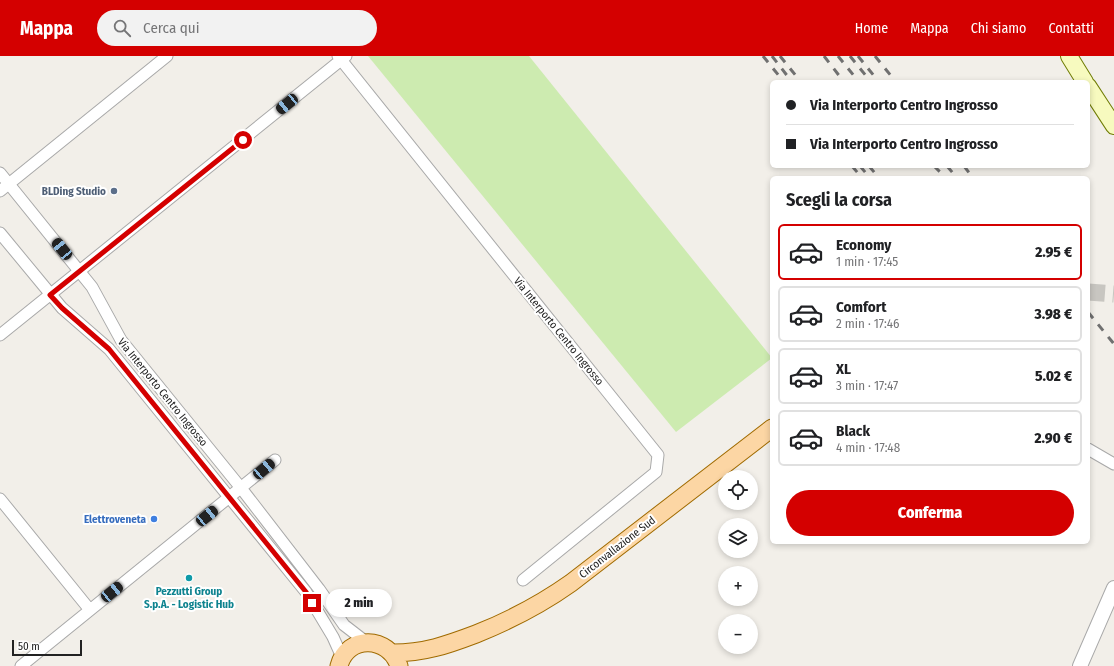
<!DOCTYPE html>
<html lang="it">
<head>
<meta charset="utf-8">
<style>
	body { margin:0; font-family:"Fira Sans Condensed",sans-serif; background:#f2f2f2; color:#202124; height:100vh; display:flex; flex-direction:column; font-size:15px; white-space:nowrap }
	* { box-sizing:border-box; margin:0 }
	p { font-size:13px; color:#757577 }
	.icon { flex:none; width:22px; height:22px; fill:none; stroke:currentColor; stroke-width:2; stroke-linecap:round; stroke-linejoin:round }
	.map { position:relative; flex:1; overflow:hidden }
	.side { position:absolute; left:770px; top:120px; width:320px; height:368px; display:flex; flex-direction:column; background:#fff; border-radius:6px; box-shadow:0 2px 6px #0003 }
	.side>* { flex:none }
	.guide { position:absolute; left:770px; top:24px; width:320px; height:88px; border-radius:6px; box-shadow:0 2px 6px #0003; display:grid; align-content:center; height:88px; padding:0 16px; background:#fff }
	.controls { position:absolute; left:718px; top:414px; display:grid; gap:8px }
	.controls a { display:grid; place-items:center; width:40px; height:40px; border-radius:50%; background:#fff; box-shadow:0 2px 6px #0003; font-size:20px }
	.scale { position:absolute; left:12px; bottom:10px; width:70px; box-sizing:border-box; padding-left:4px; border:2px solid #222; border-top:0; font-size:11px; line-height:14px; white-space:nowrap; color:#222; -webkit-text-stroke:3px #fff; paint-order:stroke }
	.end { position:absolute; width:18px; height:18px; margin:-9px; border:5px solid #d40000; background:#fff; box-shadow:0 0 0 2px #fff }
	.from { border-radius:50% }
	.bubble { position:absolute; height:28px; border-radius:14px; background:#fff; box-shadow:0 2px 6px #0003; font-size:13px; font-weight:800; line-height:28px; text-align:center }
	.car { position:absolute; width:12px; height:24px; margin:-12px -6px; border-radius:5px; box-shadow:0 0 3px 1px #0007; background:linear-gradient(#222 24%,#8ab4d8 0 40%,#222 0 76%,#8ab4d8 0 86%,#222 0) }
	.guide b { display:flex; align-items:center; gap:14px; height:38px; font-size:15px }
	.guide b+b { border-top:1px solid #e0e0e0 }
	.guide i { width:10px; height:10px; background:#202124 }
	ul { padding:0; list-style:none }
	li { display:flex; align-items:center; gap:12px; height:56px; margin:0 8px 6px; padding:0 8px; border:2px solid #e0e0e0; border-radius:6px }
	li div { flex:1 }
	li b { display:block; font-size:15px }
	li em { font-style:normal; font-weight:800 }
	li.on { border-color:#d40000 }
	li>.icon { width:36px; height:36px; stroke-width:1.5 }
	h2 { padding:0 16px; font-size:18px; line-height:48px }
	.button { display:flex; gap:8px; margin-top:auto; padding:8px 16px }
	.button a { flex:1; height:46px; border-radius:24px; background:#d40000; color:#fff; font-size:16px; font-weight:800; line-height:46px; text-align:center }
	header { display:flex; align-items:center; gap:24px; box-sizing:border-box; height:56px; padding:0 20px; background:#d40000; color:#fff }
	header strong { font-size:19px }
	nav { display:flex; gap:22px; margin-inline-start:auto; font-size:14px }
	.search { width:280px; height:36px; background:#f2f2f2; display:flex; align-items:center; gap:10px; box-sizing:border-box; padding:0 14px; border-radius:22px; color:#757577; font-size:15px }
	.map>svg:first-child { display:block }
	.grass { fill:#cdebb0 }
	.lines { fill:none; stroke-linecap:round; stroke-linejoin:round }
	.primary-tunnel { stroke:#c8c6c1; stroke-width:17; stroke-dasharray:17 8; stroke-linecap:butt }
	.minor-casing { stroke:#a9a9a9; stroke-width:13 }
	.tertiary-casing { stroke:#a9a9a9; stroke-width:16 }
	.secondary-casing { stroke:#707d05; stroke-width:18 }
	.primary-casing { stroke:#a06b00; stroke-width:19 }
	.minor { stroke:#fff; stroke-width:11 }
	.tertiary { stroke:#fff; stroke-width:14 }
	.secondary { stroke:#f7fabf; stroke-width:16 }
	.primary { stroke:#fcd6a4; stroke-width:17 }
	.rail { stroke:#707070; stroke-width:3; stroke-dasharray:8 8; stroke-linecap:butt }
	.route { stroke:#d40000; stroke-width:5 }
	.service-dot { fill:#5c6f8a; stroke:#fff; stroke-width:1.5 }
	.shop-dot { fill:#3f7fe0; stroke:#fff; stroke-width:1.5 }
	.culture-dot { fill:#0f9aa8; stroke:#fff; stroke-width:1.5 }
	.labels { text-anchor:middle; stroke-width:4; stroke-linejoin:round; paint-order:stroke }
	.service-label { font-size:11px; font-weight:bold; fill:#4e5e75; stroke:#fff; text-anchor:end }
	.street-label { font-size:11px; fill:#222; stroke:#fff }
	.shop-label { font-size:11px; font-weight:bold; fill:#366cbe; stroke:#fff; text-anchor:end }
	.culture-label { font-size:11px; font-weight:bold; fill:#0d838f; stroke:#fff }
</style>
</head>
<body>
<header>
<strong>Mappa</strong>
<div class="search"><svg class="icon" aria-label="search" viewBox="0 0 24 24"><circle cx="10" cy="10" r="6"/><path d="M15 15l6 6"/></svg>Cerca qui</div>
<nav><a>Home</a><a>Mappa</a><a>Chi siamo</a><a>Contatti</a></nav>
</header>
<div class="map">
<svg width="1114" height="610" viewBox="0 0 1114 610">
	<rect width="100%" height="100%" fill="#f2efe9"/>
	<path class="grass" d="M368,0H529L772,302L676,376Z"/>
	<g class="lines">
		<path class="primary-tunnel" d="M1088,236L1114,238"/>
		<g class="minor-casing">
			<path id="minor" d="M338,0L658,399L656,416L523,524
				M0,117L92,231L121,284L241,432L319,533L344,569L366,586
				M0,135L167,0
				M0,177L62,252L109,293L306,536L333,581L342,601
				M0,279L346,0
				M1088,393L1114,408
				M0,443L90,554
				M21,610L275,404"/>
		</g>
		<g class="tertiary-casing">
			<path id="tertiary" d="M1080,610L1114,532"/>
		</g>
		<g class="secondary-casing">
			<path id="secondary" d="M1069,0L1085,26
				M1088,30L1114,70"/>
		</g>
		<g class="primary-casing">
			<path id="primary" d="M393,597C424,597 447,589 476,578C511,564 540,549 571,527L772,372
				M339,610C347,578 389,580 399,610"/>
		</g>
		<use href="#minor" class="minor"/>
		<use href="#tertiary" class="tertiary"/>
		<use href="#secondary" class="secondary"/>
		<use href="#primary" class="primary"/>
		<path class="rail" d="M763,0L784,26
			M772,0L792,26
			M780,0L801,26
			M824,0L844,26
			M838,0L859,26
			M850,0L871,26
			M858,0L879,26
			M875,0L896,26
			M852,110L862,122
			M860,110L870,122
			M869,110L879,122
			M934,110L946,122
			M947,110L957,122
			M964,110L973,122
			M1088,256L1114,288"/>
	</g>
	<g class="lines">
		<path class="route" d="M243,84L50,239L62,252L109,293L306,536L312,547"/>
	</g>
	<circle class="service-dot" cx="114" cy="135" r="4"/>
	<circle class="shop-dot" cx="154" cy="463" r="4"/>
	<circle class="culture-dot" cx="189" cy="522" r="4"/>
	<g class="labels">
		<g class="service-label">
			<text x="106" y="139">BLDing Studio</text>
		</g>
		<g class="street-label">
			<text transform="translate(559 275) rotate(51)" y="4">Via Interporto Centro Ingrosso</text>
			<text transform="translate(163 336) rotate(51)" y="4">Via Interporto Centro Ingrosso</text>
			<text transform="translate(617 491) rotate(-38)" y="4">Circonvallazione Sud</text>
		</g>
		<g class="shop-label">
			<text x="146" y="467">Elettroveneta</text>
		</g>
		<g class="culture-label">
			<text x="189" y="539">Pezzutti Group<tspan x="189" dy="13">S.p.A. - Logistic Hub</tspan></text>
		</g>
	</g>
</svg>
<div class="controls">
<a><svg class="icon" aria-label="locate" viewBox="0 0 24 24"><circle cx="12" cy="12" r="6"/><path d="M12 2v4M12 18v4M2 12h4M18 12h4"/></svg></a>
<a><svg class="icon" aria-label="layers" viewBox="0 0 24 24"><path d="M12 4l9 5-9 5-9-5zM3 14l9 5 9-5"/></svg></a>
<a>+</a>
<a>−</a>
</div>
<div class="scale">50 m</div>
<i class="end from" style="left:243px;top:84px"></i>
<i class="end" style="left:312px;top:547px"></i>
<div class="bubble" style="left:326px;top:533px;width:66px">2 min</div>
<i class="car" style="left:287px;top:48px;rotate:231deg"></i>
<i class="car" style="left:62px;top:193px;rotate:321deg"></i>
<i class="car" style="left:264px;top:413px;rotate:50deg"></i>
<i class="car" style="left:207px;top:460px;rotate:51deg"></i>
<i class="car" style="left:112px;top:536px;rotate:51deg"></i>
<div class="guide">
<b><i class="from"></i>Via Interporto Centro Ingrosso</b>
<b><i></i>Via Interporto Centro Ingrosso</b>
</div>
<section class="side">
<h2>Scegli la corsa</h2>
<ul>
<li class="on"><svg class="icon" aria-label="car" viewBox="0 0 24 24"><path d="M5 17H2v-5l4-1 3-4h7l3 4 3 1v5h-3M9 17h6M6 11h13"/><circle cx="7" cy="17" r="2"/><circle cx="17" cy="17" r="2"/></svg><div><b>Economy</b><p>1 min · 17:45</p></div><em>2.95 €</em></li>
<li><svg class="icon" aria-label="car" viewBox="0 0 24 24"><path d="M5 17H2v-5l4-1 3-4h7l3 4 3 1v5h-3M9 17h6M6 11h13"/><circle cx="7" cy="17" r="2"/><circle cx="17" cy="17" r="2"/></svg><div><b>Comfort</b><p>2 min · 17:46</p></div><em>3.98 €</em></li>
<li><svg class="icon" aria-label="car" viewBox="0 0 24 24"><path d="M5 17H2v-5l4-1 3-4h7l3 4 3 1v5h-3M9 17h6M6 11h13"/><circle cx="7" cy="17" r="2"/><circle cx="17" cy="17" r="2"/></svg><div><b>XL</b><p>3 min · 17:47</p></div><em>5.02 €</em></li>
<li><svg class="icon" aria-label="car" viewBox="0 0 24 24"><path d="M5 17H2v-5l4-1 3-4h7l3 4 3 1v5h-3M9 17h6M6 11h13"/><circle cx="7" cy="17" r="2"/><circle cx="17" cy="17" r="2"/></svg><div><b>Black</b><p>4 min · 17:48</p></div><em>2.90 €</em></li>
</ul>
<div class="button"><a>Conferma</a></div>
</section>
</div>
</body>
</html>
